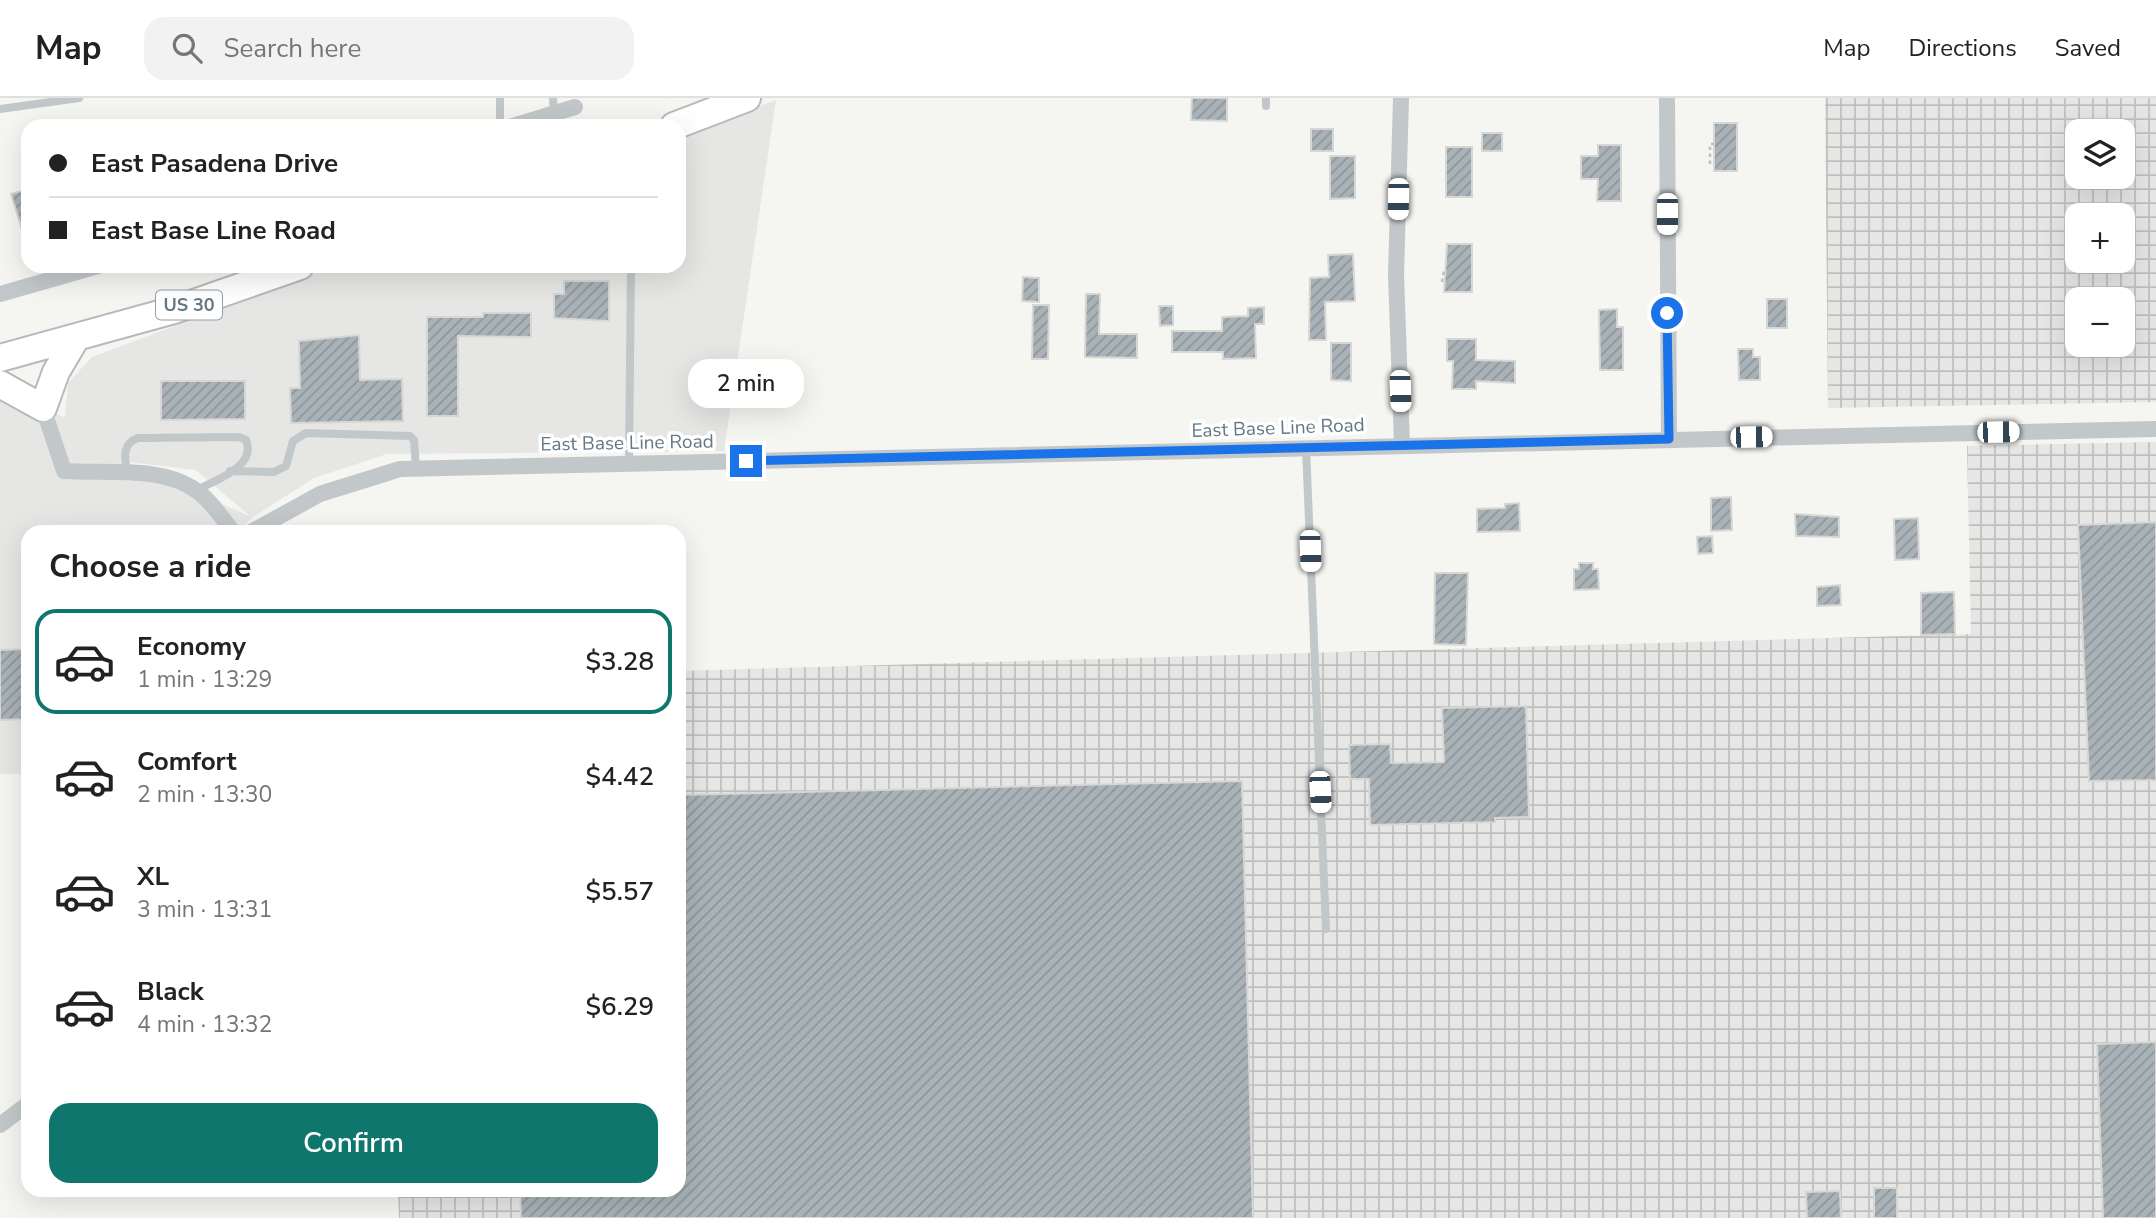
<!DOCTYPE html>
<html lang="en">
<head>
<meta charset="utf-8">
<style>
	body { margin:0; font-family:"Nunito Sans",sans-serif; background:#f2f2f2; color:#222; height:100vh; display:flex; flex-direction:column; font-size:26px; white-space:nowrap }
	* { box-sizing:border-box; margin:0 }
	p { font-size:23px; color:#767676 }
	.icon { flex:none; width:38px; height:38px; fill:none; stroke:currentColor; stroke-width:2; stroke-linecap:round; stroke-linejoin:round }
	.map { position:relative; flex:1; overflow:hidden }
	.details { position:absolute; left:21px; top:427px; width:665px; height:672px; display:flex; flex-direction:column; background:#fff; border-radius:21px; box-shadow:0 7px 28px #0002 }
	.details>* { flex:none }
	.guide { position:absolute; left:21px; top:21px; width:665px; height:154px; border-radius:21px; box-shadow:0 7px 28px #0002; display:grid; align-content:center; height:154px; padding:0 28px; background:#fff }
	.buttons { position:absolute; left:2065px; top:21px; display:grid; gap:14px }
	.buttons a { display:grid; place-items:center; width:70px; height:70px; border-radius:14px; background:#fff; box-shadow:0 7px 28px #0002; font-size:35px }
	.end { position:absolute; width:32px; height:32px; margin:-16px; border:9px solid #1a73e8; background:#fff; box-shadow:0 0 0 4px #fff }
	.from { border-radius:50% }
	.bubble { position:absolute; height:49px; border-radius:21px; background:#fff; box-shadow:0 7px 28px #0002; font-size:23px; font-weight:600; line-height:49px; text-align:center }
	.car { position:absolute; width:21px; height:42px; margin:-21px -10px; border-radius:9px; box-shadow:0 0 5px 2px #0007; background:linear-gradient(#fff 24%,#345 0 40%,#fff 0 76%,#345 0 86%,#fff 0) }
	.guide b { display:flex; align-items:center; gap:24px; height:66px; font-size:26px }
	.guide b+b { border-top:2px solid #e0e0e0 }
	.guide i { width:18px; height:18px; background:#222 }
	ul { padding:0; list-style:none }
	li { display:flex; align-items:center; gap:21px; height:105px; margin:0 14px 10px; padding:0 14px; border:4px solid transparent; border-radius:21px }
	li div { flex:1 }
	li b { display:block; font-size:26px }
	li em { font-style:normal; font-weight:600 }
	li.current { border-color:#0f766e }
	li>.icon { width:63px; height:63px; stroke-width:1.5 }
	h2 { padding:0 28px; font-size:32px; line-height:84px }
	.action { display:flex; gap:14px; margin-top:auto; padding:14px 28px }
	.action a { flex:1; height:80px; border-radius:21px; background:#0f766e; color:#fff; font-size:28px; font-weight:600; line-height:80px; text-align:center }
	header { display:flex; align-items:center; gap:42px; box-sizing:border-box; height:98px; padding:0 35px; background:#fff; border-bottom:2px solid #e0e0e0 }
	header strong { font-size:33px }
	nav { display:flex; gap:38px; margin-inline-start:auto; font-size:24px }
	.search { width:490px; height:63px; background:#f2f2f2; display:flex; align-items:center; gap:18px; box-sizing:border-box; padding:0 24px; border-radius:21px; color:#767676; font-size:26px }
	.map>svg:first-child { display:block }
	.built { fill:#e6e7e5; fill-rule:evenodd }
	.industrial { fill:url(#industrial-grid); fill-rule:evenodd }
	.building { fill:url(#building-hatch); stroke:#d7d6d4; stroke-width:2 }
	.lines { fill:none; stroke-linecap:round; stroke-linejoin:round }
	.primary-casing { stroke:#b5babd; stroke-width:30 }
	.path { stroke:#bec0c2; stroke-width:2.5; stroke-dasharray:3.5 3.5; stroke-linecap:butt }
	.lane { stroke:#c2c7ca; stroke-width:8 }
	.street { stroke:#c2c7ca; stroke-width:16 }
	.primary { stroke:#fff; stroke-width:26 }
	.route { stroke:#1a73e8; stroke-width:9 }
	.labels { text-anchor:middle; stroke-width:7; stroke-linejoin:round; paint-order:stroke }
	.shield { fill:#fff; stroke:#91a0aa; stroke-width:2 }
	.shield-label { font-size:18px; font-weight:bold; fill:#627885 }
	.street-label { font-size:19px; fill:#627885; stroke:#fff }
</style>
</head>
<body>
<header>
<strong>Map</strong>
<div class="search"><svg class="icon" aria-label="search" viewBox="0 0 24 24"><circle cx="10" cy="10" r="6"/><path d="M15 15l6 6"/></svg>Search here</div>
<nav><a>Map</a><a>Directions</a><a>Saved</a></nav>
</header>
<div class="map">
<svg width="2156" height="1120" viewBox="0 0 2156 1120">
	<defs>
		<pattern id="industrial-grid" width="8" height="8" patternUnits="userSpaceOnUse" patternTransform="scale(1.75)"><rect width="8" height="8" fill="#e6e7e5"/><path d="M0 4h8M4 0v8" fill="none" stroke="#bec0bf"/></pattern>
		<pattern id="building-hatch" width="6" height="6" patternUnits="userSpaceOnUse" patternTransform="scale(1.75)"><rect width="6" height="6" fill="#a9b3b7"/><path d="M-1 1l2-2M0 6l6-6M5 7l2-2" fill="none" stroke="#8d969a"/></pattern>
	</defs>
	<rect width="100%" height="100%" fill="#f5f5f1"/>
	<path class="built" d="M776,2L724,353L387,356L314,380L253,419L236,434H28V676H0V298L65,319L68,285L92,259L334,168H679V38ZM120,363L196,372L250,418L121,364Z"/>
	<path class="industrial" d="M1825,0H2156V304L1828,310ZM2077,33H2123V79H2077ZM2077,117H2123V163H2077ZM2077,201H2123V247H2077Z
		M2156,344V1120H399L398,1092H679V573L1971,536L1967,348Z"/>
	<path class="building" d="M1192,0H1227V23L1191,22Z
		M1714,25H1737V73H1714Z
		M1311,31H1333V53H1311Z
		M1482,35H1502V53H1482Z
		M1598,47H1621V103H1597L1598,81H1581V58H1598Z
		M1446,49H1472V99H1446Z
		M1330,58H1355V100L1330,101Z
		M28,91V140L25,141L11,96Z
		M1447,146H1472V194H1444Z
		M1353,156L1355,203L1325,204L1326,242H1309L1310,180L1329,179L1328,157Z
		M1023,179L1039,180V204L1022,203Z
		M564,183H609V223L554,220V196H564Z
		M1086,196H1100L1099,236H1137V260L1085,259Z
		M1767,201H1787V230H1767Z
		M1033,207H1049L1048,261H1032Z
		M1159,208H1173V227L1160,228Z
		M1264,209V226H1255L1256,260L1223,261V254H1172V233H1222V219L1248,218V210Z
		M1617,211V229H1623V272H1600L1599,212Z
		M483,215H531V239L458,238V318H427V219H483Z
		M359,237L360,282L402,281L403,323L291,325L290,290H300L299,243Z
		M1447,241H1476V262L1515,263V285L1476,283V291H1452L1453,263H1447Z
		M1331,245H1351V283L1331,282Z
		M1738,251H1753V259H1760V282H1739Z
		M161,283H245V321L161,322Z
		M1731,399L1732,432L1711,433V400Z
		M1519,405L1520,433L1477,434V411L1505,410V406Z
		M1795,416L1839,419V439L1796,438Z
		M1918,420L1919,461L1895,462L1894,421Z
		M2156,424V682L2089,683L2078,427Z
		M1712,438L1713,455L1698,456L1697,439Z
		M1579,465H1593V471H1598L1599,491L1574,492V471H1579Z
		M1435,475H1468L1466,547L1434,546Z
		M1840,487L1841,507L1817,508V489Z
		M1954,494L1955,536L1921,537V495Z
		M28,551V621L0,622V552Z
		M1526,608L1529,719L1495,720V724L1370,727L1369,681H1350L1349,647L1390,646L1391,665L1444,664L1442,610Z
		M1242,683L1253,1120H521L520,1092H679V697Z
		M2156,944V1120H2103L2097,946Z
		M1874,1090H1897V1120H1874Z
		M1840,1093L1841,1120H1807L1806,1094Z"/>
	<g class="lines">
		<g class="primary-casing">
			<path id="primary" d="M674,28L747,0
				M0,260L174,212L300,168
				M0,286L43,310L56,274L76,240"/>
		</g>
		<path class="path" d="M1710,66V46H1714
			M1442,184L1444,172"/>
		<path class="lane" d="M500,0V28
			M553,0L554,15
			M1266,0V8
			M0,11L79,0
			M1306,350L1326,831
			M629,365L631,168
			M230,373L274,374L286,368L293,343L306,335L410,338L414,342L416,371
			M127,375C125,360 121,346 138,340L239,339L246,342C257,369 215,382 197,392"/>
		<path class="street" d="M1401,0L1396,177L1402,347
			M1667,0L1669,341
			M513,28L575,9
			M0,196L98,168
			M43,310L64,373C105,376 162,367 197,393C211,403 223,421 233,434
			M251,434L320,396L400,371L2156,331
			M0,1027L28,1006"/>
		<use href="#primary" class="primary"/>
	</g>
	<g class="lines">
		<path class="route" d="M746,363L1669,341L1667,215"/>
	</g>
	<g class="labels">
		<rect class="shield" x="156" y="192.5" width="66" height="29" rx="5"/>
		<g class="shield-label">
			<text x="189" y="213">US 30</text>
		</g>
		<g class="street-label">
			<text transform="translate(1278 329) rotate(-2)" y="7">East Base Line Road</text>
			<text transform="translate(627 344) rotate(-1)" y="7">East Base Line Road</text>
		</g>
	</g>
</svg>
<div class="buttons">
<a><svg class="icon" aria-label="layers" viewBox="0 0 24 24"><path d="M12 4l9 5-9 5-9-5zM3 14l9 5 9-5"/></svg></a>
<a>+</a>
<a>−</a>
</div>
<i class="end from" style="left:1667px;top:215px"></i>
<i class="end" style="left:746px;top:363px"></i>
<div class="bubble" style="left:688px;top:261px;width:116px">2 min</div>
<i class="car" style="left:1398px;top:101px;rotate:181deg"></i>
<i class="car" style="left:1667px;top:116px;rotate:180deg"></i>
<i class="car" style="left:1400px;top:293px;rotate:178deg"></i>
<i class="car" style="left:1998px;top:334px;rotate:89deg"></i>
<i class="car" style="left:1751px;top:339px;rotate:89deg"></i>
<i class="car" style="left:1310px;top:453px;rotate:178deg"></i>
<i class="car" style="left:1320px;top:694px;rotate:177deg"></i>
<div class="guide">
<b><i class="from"></i>East Pasadena Drive</b>
<b><i></i>East Base Line Road</b>
</div>
<section class="details">
<h2>Choose a ride</h2>
<ul>
<li class="current"><svg class="icon" aria-label="car" viewBox="0 0 24 24"><path d="M5 17H2v-5l4-1 3-4h7l3 4 3 1v5h-3M9 17h6M6 11h13"/><circle cx="7" cy="17" r="2"/><circle cx="17" cy="17" r="2"/></svg><div><b>Economy</b><p>1 min · 13:29</p></div><em>$3.28</em></li>
<li><svg class="icon" aria-label="car" viewBox="0 0 24 24"><path d="M5 17H2v-5l4-1 3-4h7l3 4 3 1v5h-3M9 17h6M6 11h13"/><circle cx="7" cy="17" r="2"/><circle cx="17" cy="17" r="2"/></svg><div><b>Comfort</b><p>2 min · 13:30</p></div><em>$4.42</em></li>
<li><svg class="icon" aria-label="car" viewBox="0 0 24 24"><path d="M5 17H2v-5l4-1 3-4h7l3 4 3 1v5h-3M9 17h6M6 11h13"/><circle cx="7" cy="17" r="2"/><circle cx="17" cy="17" r="2"/></svg><div><b>XL</b><p>3 min · 13:31</p></div><em>$5.57</em></li>
<li><svg class="icon" aria-label="car" viewBox="0 0 24 24"><path d="M5 17H2v-5l4-1 3-4h7l3 4 3 1v5h-3M9 17h6M6 11h13"/><circle cx="7" cy="17" r="2"/><circle cx="17" cy="17" r="2"/></svg><div><b>Black</b><p>4 min · 13:32</p></div><em>$6.29</em></li>
</ul>
<div class="action"><a>Confirm</a></div>
</section>
</div>
</body>
</html>
